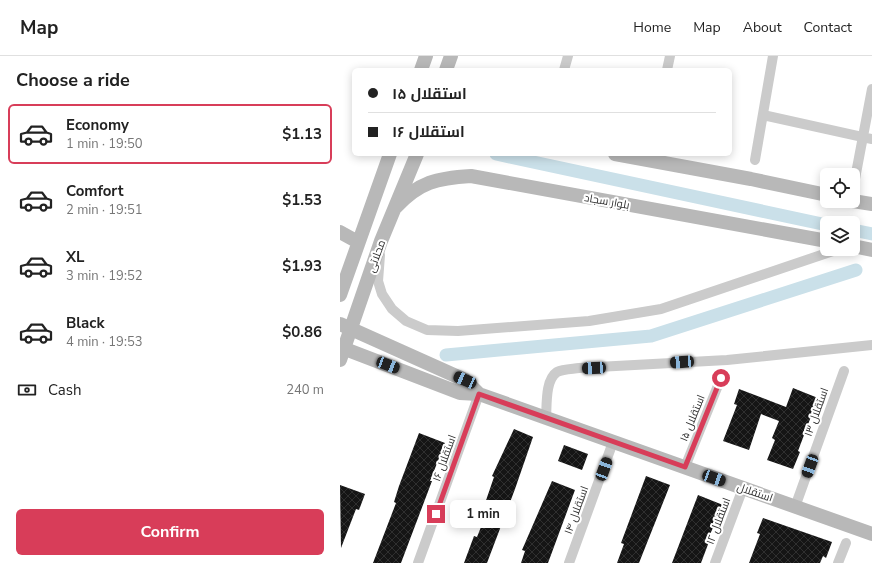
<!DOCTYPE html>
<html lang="en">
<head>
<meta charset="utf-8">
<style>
	body { margin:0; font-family:"Nunito Sans",Cairo,sans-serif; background:#f6f6f6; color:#222; height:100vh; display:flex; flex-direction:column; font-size:15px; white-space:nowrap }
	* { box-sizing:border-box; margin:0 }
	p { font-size:13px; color:#767676 }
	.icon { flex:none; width:22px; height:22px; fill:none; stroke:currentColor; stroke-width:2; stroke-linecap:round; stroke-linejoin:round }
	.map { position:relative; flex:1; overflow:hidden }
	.panel { display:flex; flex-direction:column; background:#fff; width:340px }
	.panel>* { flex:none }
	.banner { position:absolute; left:12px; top:12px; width:380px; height:88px; border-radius:6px; box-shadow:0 2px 10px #0003; display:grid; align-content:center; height:88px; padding:0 16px; background:#fff }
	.fabs { position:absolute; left:480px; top:112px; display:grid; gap:8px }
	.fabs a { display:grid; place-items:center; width:40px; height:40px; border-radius:6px; background:#fff; box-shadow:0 2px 10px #0003; font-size:20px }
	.end { position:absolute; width:18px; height:18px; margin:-9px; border:5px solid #d83d59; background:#fff; box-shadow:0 0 0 2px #fff }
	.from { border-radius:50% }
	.bubble { position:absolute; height:28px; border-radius:6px; background:#fff; box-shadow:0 2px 10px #0003; font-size:13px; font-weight:700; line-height:28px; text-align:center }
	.car { position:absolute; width:12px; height:24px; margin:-12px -6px; border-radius:5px; box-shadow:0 0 3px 1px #0007; background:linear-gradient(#222 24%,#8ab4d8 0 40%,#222 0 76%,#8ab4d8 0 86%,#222 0) }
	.banner b { display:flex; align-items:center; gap:14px; height:38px; font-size:15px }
	.banner b+b { border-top:1px solid #e0e0e0 }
	.banner i { width:10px; height:10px; background:#222 }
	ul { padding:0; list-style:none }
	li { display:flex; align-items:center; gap:12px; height:60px; margin:0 8px 6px; padding:0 8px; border:2px solid transparent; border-radius:6px }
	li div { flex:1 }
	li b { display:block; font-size:15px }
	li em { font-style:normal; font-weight:700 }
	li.active { border-color:#d83d59 }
	li>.icon { width:36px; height:36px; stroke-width:1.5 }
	h2 { padding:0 16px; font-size:18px; line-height:48px }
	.pay { display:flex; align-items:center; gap:10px; height:44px; padding:0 16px; font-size:15px }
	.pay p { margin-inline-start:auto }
	.action { display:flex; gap:8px; margin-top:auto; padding:8px 16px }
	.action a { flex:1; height:46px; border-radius:6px; background:#d83d59; color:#fff; font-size:16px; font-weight:700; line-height:46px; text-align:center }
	header { display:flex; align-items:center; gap:24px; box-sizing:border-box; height:56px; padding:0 20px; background:#fff; border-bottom:1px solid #e0e0e0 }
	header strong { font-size:19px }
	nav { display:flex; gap:22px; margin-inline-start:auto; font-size:14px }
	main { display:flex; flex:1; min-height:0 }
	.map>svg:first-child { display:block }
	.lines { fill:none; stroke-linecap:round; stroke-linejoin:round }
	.canal { stroke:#cae0e9; stroke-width:13 }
	.building { fill:url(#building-cross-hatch) }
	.street { stroke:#cbcbcb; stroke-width:10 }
	.secondary { stroke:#b8b8b8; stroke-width:14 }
	.route { stroke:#d83d59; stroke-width:5 }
	.labels { text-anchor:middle; stroke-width:4; stroke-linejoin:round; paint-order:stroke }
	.street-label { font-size:11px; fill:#2e2e2e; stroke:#fff }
</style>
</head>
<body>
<header>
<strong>Map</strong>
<nav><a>Home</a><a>Map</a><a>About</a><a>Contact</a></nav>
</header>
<main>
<section class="panel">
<h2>Choose a ride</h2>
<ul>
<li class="active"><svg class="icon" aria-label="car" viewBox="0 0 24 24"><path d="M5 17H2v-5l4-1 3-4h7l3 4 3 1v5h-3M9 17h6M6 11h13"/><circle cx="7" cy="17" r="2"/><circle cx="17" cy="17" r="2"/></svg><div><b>Economy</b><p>1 min · 19:50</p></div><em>$1.13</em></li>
<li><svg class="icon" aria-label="car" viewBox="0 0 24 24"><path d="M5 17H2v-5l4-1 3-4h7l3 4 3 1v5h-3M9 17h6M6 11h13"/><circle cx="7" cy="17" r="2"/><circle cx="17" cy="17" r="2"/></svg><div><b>Comfort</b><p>2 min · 19:51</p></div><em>$1.53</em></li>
<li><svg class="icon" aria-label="car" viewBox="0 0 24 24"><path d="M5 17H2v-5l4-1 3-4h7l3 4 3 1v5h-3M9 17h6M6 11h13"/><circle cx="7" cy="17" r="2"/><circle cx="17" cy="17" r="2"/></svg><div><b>XL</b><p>3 min · 19:52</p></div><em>$1.93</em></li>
<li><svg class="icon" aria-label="car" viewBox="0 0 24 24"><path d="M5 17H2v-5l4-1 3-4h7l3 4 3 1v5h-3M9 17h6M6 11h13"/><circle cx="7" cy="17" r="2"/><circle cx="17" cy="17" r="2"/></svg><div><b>Black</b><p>4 min · 19:53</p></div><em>$0.86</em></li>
</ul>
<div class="pay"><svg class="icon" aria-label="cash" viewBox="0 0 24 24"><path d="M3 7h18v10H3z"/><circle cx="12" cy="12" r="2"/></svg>Cash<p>240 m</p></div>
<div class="action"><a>Confirm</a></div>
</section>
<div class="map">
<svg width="532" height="507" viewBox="0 0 532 507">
	<defs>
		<pattern id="building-cross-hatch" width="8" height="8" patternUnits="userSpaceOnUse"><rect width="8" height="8" fill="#151515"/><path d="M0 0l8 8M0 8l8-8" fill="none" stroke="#2f2f2f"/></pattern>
	</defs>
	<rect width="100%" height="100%" fill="#fff"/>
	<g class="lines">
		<path class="canal" d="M156,98L487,169
			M513,174L532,178
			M106,299L311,280L516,214"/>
	</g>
	<path class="building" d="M453,332L478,342L458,395L460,396L453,413L427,404L435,384L432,382L439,365L421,358L409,394L383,385L397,349L394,348L399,333L446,351Z
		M174,373L193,381L175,433L147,507H124L134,480L137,481L145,461L141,459L154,421L152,420Z
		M79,377L105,387L90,425H92L61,507H33L56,447L54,446L59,430Z
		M224,389L248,398L242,414L218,405Z
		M306,420L330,429L299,507H277L284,488L281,487Z
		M212,425L235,434L208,507H181L185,495L182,494Z
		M0,429L25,438L19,454L16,453L1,492Z
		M358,439L383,449L368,483H370L361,507H332Z
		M423,462L492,486L486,502L483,500L480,507H409L420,478L417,477Z"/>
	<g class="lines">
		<path class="street" d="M224,14L228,0
			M327,14L330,0
			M423,59L532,83
			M415,104L433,0
			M514,128L532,33
			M40,199L38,225L42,238L52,253L66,265L87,274L118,275L249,265L321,253L499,193
			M206,362C207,349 205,324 217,316C223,313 233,313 239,312L387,304L532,289
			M345,411L381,322
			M455,451L504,315
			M78,507L139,338
			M229,507L273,386
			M375,507L403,432
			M498,507L506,487"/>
		<path class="secondary" d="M81,14L86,0
			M106,14L111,0
			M275,98L411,123L487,139
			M513,145L532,148
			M56,151C79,126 97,122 131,120L487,185
			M0,176L18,186
			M513,190L532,194
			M0,239L50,98
			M0,268L125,324L139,338
			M0,291L120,337L139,338L532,478
			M0,304L41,185L77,98"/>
	</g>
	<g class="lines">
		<path class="route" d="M96,458L139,338L345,411L381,322"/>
	</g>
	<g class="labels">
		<g class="street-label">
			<text transform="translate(267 145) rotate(10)" y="4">بلوار سجاد</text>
			<text transform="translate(36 200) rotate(-70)" y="4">محلاتی</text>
			<text transform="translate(476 356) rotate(-70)" y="4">استقلال ۱۳</text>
			<text transform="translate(352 362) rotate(-68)" y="4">استقلال ۱۵</text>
			<text transform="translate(104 402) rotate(-70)" y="4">استقلال ۱۶</text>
			<text transform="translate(415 436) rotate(19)" y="4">استقلال</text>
			<text transform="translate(236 454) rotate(-70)" y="4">استقلال ۱۴</text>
			<text transform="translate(378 465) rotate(-69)" y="4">استقلال ۱۲</text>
		</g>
	</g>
</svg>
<div class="fabs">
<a><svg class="icon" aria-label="locate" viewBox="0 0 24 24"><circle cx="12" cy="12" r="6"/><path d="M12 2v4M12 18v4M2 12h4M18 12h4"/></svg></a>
<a><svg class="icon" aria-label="layers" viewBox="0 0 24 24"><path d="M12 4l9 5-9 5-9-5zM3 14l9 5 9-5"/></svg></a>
</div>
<i class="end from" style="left:381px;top:322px"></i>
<i class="end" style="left:96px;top:458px"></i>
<div class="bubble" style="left:110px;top:444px;width:66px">1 min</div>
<i class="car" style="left:342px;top:306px;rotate:266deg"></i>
<i class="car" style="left:48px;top:309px;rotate:111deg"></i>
<i class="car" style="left:254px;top:312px;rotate:267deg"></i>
<i class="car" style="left:125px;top:324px;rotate:294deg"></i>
<i class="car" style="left:470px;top:410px;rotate:200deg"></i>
<i class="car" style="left:264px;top:413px;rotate:20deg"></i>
<i class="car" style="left:374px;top:422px;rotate:110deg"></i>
<div class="banner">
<b><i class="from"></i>استقلال ۱۵</b>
<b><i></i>استقلال ۱۶</b>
</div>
</div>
</main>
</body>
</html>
